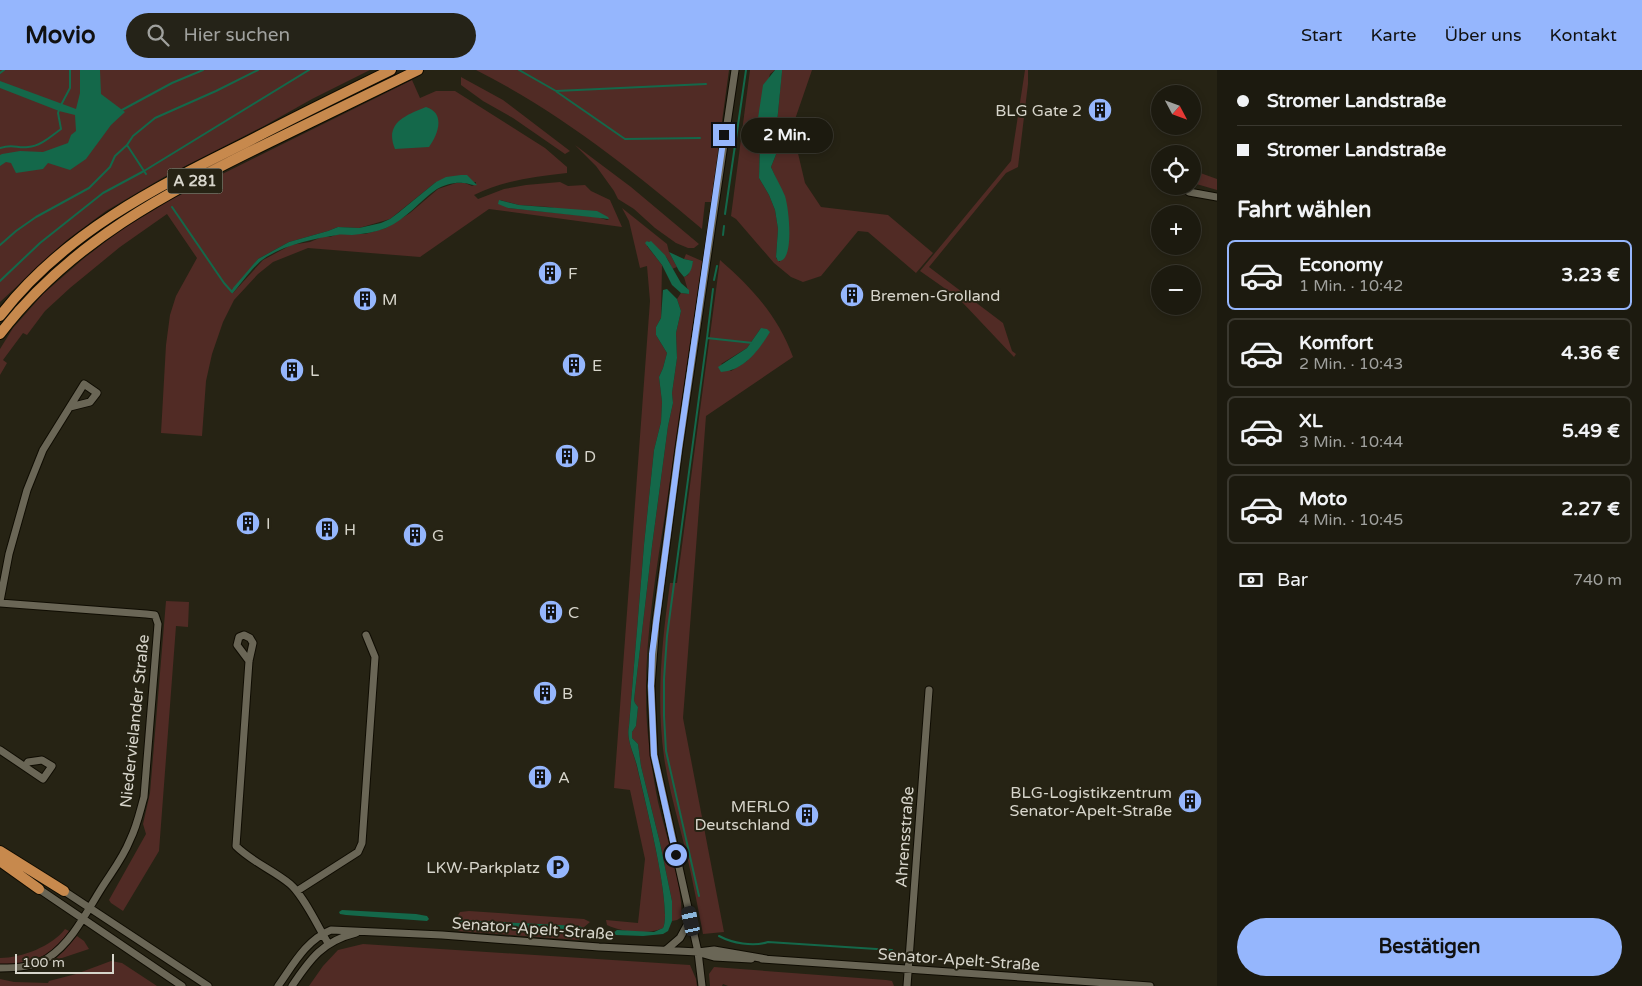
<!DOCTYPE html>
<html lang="de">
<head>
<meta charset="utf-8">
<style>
	body { margin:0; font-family:"Varela Round",sans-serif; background:#252318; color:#f1f3f6; height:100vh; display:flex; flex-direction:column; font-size:19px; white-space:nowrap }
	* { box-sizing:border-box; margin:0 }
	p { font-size:16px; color:#a0a19e }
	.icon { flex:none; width:28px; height:28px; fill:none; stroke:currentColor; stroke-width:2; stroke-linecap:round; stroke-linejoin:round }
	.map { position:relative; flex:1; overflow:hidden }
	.side { display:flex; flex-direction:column; background:#1c1a0f; width:425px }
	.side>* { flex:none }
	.banner { display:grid; align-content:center; height:110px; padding:0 20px; background:#1c1a0f }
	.needle { width:32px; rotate:131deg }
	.buttons { position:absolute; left:1151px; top:15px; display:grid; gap:10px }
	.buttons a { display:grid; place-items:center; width:50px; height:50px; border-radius:50%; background:#1c1a0f; box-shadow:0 2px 8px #0003,0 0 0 1px #3a382f; font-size:25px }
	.scale { position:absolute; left:15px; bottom:12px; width:99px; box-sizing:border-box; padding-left:5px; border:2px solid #d7d5cb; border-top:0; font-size:14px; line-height:18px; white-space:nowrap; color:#d7d5cb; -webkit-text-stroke:4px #262314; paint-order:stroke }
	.end { position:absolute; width:22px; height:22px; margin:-11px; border:6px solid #95b6fd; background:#111; box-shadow:0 0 0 2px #111 }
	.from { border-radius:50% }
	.bubble { position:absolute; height:35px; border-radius:18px; background:#1c1a0f; box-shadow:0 2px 8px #0003,0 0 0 1px #3a382f; font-size:16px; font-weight:800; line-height:35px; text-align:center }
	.car { position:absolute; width:15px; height:30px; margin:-15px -8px; border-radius:6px; box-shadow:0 0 4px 1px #0007; background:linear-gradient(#222 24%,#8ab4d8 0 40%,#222 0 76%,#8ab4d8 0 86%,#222 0) }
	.banner b { display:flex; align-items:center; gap:18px; height:48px; font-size:19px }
	.banner b+b { border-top:1px solid #3a382f }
	.banner i { width:12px; height:12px; background:#f1f3f6 }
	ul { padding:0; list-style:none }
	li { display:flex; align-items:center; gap:15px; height:70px; margin:0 10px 8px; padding:0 10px; border:2px solid #3a382f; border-radius:8px }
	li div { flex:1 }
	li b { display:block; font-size:19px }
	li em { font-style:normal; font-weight:800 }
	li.active { border-color:#95b6fd }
	li>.icon { width:45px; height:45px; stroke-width:1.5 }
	h2 { padding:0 20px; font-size:22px; line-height:60px }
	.pay { display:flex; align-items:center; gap:12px; height:55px; padding:0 20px; font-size:19px }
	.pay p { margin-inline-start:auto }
	.cta { display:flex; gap:10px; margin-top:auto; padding:10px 20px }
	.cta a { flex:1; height:58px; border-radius:30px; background:#95b6fd; color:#111; font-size:20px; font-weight:800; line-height:58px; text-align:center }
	header { display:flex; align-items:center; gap:30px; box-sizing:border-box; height:70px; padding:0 25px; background:#95b6fd; color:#111 }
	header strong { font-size:24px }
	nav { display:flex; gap:28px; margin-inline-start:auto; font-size:18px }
	.search { width:350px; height:45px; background:#252318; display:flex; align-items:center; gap:12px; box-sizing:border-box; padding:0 18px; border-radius:28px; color:#a0a19e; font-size:19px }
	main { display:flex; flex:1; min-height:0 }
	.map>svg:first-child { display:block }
	.green { fill:#512b25; fill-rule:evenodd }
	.water { fill:#14684a }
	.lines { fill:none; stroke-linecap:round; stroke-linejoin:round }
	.stream { stroke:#14684a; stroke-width:2 }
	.minor-casing { stroke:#0f0c02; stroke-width:9 }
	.highway-casing { stroke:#0f0c02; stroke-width:12 }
	.minor { stroke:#6a6656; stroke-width:7 }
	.highway { stroke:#c7894d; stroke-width:10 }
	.route { stroke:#95b6fd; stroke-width:6 }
	.labels { text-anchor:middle; stroke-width:4; stroke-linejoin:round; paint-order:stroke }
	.shield { fill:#262314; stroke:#a2a094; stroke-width:1 }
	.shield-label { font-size:15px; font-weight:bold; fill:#d7d5cb }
	.poi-label { font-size:16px; fill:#d7d5cb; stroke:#262314; text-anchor:start }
	.street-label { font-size:16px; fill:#d7d5cb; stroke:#262314 }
</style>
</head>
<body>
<header>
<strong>Movio</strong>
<div class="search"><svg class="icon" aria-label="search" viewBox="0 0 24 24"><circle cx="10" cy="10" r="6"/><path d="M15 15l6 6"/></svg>Hier suchen</div>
<nav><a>Start</a><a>Karte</a><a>Über uns</a><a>Kontakt</a></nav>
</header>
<main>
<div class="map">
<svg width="1217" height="916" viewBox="0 0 1217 916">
	<rect width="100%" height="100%" fill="#262314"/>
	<path class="green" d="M0,0H370L312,29L264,56L164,107L106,141L67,170L0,232Z
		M476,0H729L711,132H705L702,159C631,99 559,42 476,0Z
		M750,0H775L770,4L757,55L760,71L759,108L769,125L775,140L778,159L776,188L780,192L777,111L771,97L777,82V53L782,0H812L792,58L805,113L821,137L888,145L933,183L916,203L868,162L858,161L821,206L803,212L791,207L774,193L736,149L731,146Z
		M1025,0H1028V14L1018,97L1006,103L929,197L1003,253L1012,281L1016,284L1014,287L963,233L950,222L920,201L1011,91Z
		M461,7L503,30L570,81L565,84L513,48L483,31L461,15Z
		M412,10L420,28L436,21H455L545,78L567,97V103C535,107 503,110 474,125L478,129L504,119L526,115L560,112L568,116L585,115L591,121L610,130L622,157L489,139L420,187L308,178L273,192L258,204L234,230L223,252L212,284L206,311L202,366L161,363L166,275L170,245L176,226L197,188L167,144L120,177L70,218L45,241L27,265L23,263L3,290L7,293L0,305V279L13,258L43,224L83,189L121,160L172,129ZM436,112H476V114L472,116L465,113H456L438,119L410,143L386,158L365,164H338L330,167L324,166L310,172L291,175L263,190L232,224L258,189L289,172L328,161L338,157L359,158L390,149ZM500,130L519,135L549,137L609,149L607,150L597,147L508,138Z
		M575,75L631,117L699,174L694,178H688L676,173L655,158L634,139L618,129L614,121L596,96Z
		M1192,100L1217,109V120L1193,113Z
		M622,138L667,174L669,182L677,197L672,199C668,185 658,178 647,171V176L662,195L661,248L656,257V265L667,283L663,298L659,307L662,332L661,352L654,380L644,475L629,656C626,670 634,683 637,697C643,723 673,839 663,858C649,865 620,862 607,855L606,850L638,853L645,789L630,720L614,718L650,231L647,196L640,198L629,151Z
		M686,184L702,191C690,271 679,351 667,431C656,503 642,581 647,654C649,680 653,707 658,732C667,770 681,808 682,847L677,850L672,851V831L660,773L641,696L638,674L632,668V662L636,656L638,637L635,633L634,630L652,476L668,356L673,333L672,323L677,288L676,263L681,241L677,229L681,223L689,224L684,207L688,205L693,191L684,189Z
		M720,190C752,218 778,246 793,287L706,346L683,648L724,862L703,864C698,838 693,812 687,786C679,753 669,720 664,687C656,628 662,571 670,513H677ZM761,258L747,291L731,301L721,294L747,278Z
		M166,531L189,532L188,557L176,556L159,781L123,841L111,833L109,830L146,764L143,754L150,723Z
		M469,841L584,849L590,852L583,858L579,856L460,850L458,851L460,854L582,863L579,870L458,861C454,853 455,850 460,842Z
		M65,859L69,861C57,887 26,895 0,895V888C22,888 52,876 65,859Z
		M77,866L84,871L89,879L53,891L64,881Z
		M363,874L690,895L696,909L697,916H309L323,896L338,880Z
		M111,891L122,893L157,916H0V909L14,912L48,913L49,911L76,904Z
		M714,897L886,910L892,911L894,916H728L723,914L722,916H710L709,904Z"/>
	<path class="water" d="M80,0H100L101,24L125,42L111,55L86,89L70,100L48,93L43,99L16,103L11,93L6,92L0,96V85L2,84L20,81L43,82L68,73L71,65L76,61L75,45L59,41L0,18V11L76,39L80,23Z
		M775,0H782V2L777,53V82L771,97C775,107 781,116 785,126C789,138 795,193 778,191L776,187L778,159L775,140L769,125L759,108L760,71L757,55L763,15Z
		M426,37C446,43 438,65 429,77L395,79C384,53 406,45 426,37Z
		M461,105H467L477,115C472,116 468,113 463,113C455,112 444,115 437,119C419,131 407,149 386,158C375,162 364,164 352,165C347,165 342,164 337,165C313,169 283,175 262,190C253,197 240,215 232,224L233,218L258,189L289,172L328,161L338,157L359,158L381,153L390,149L398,143L436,112L446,107Z
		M499,130L519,135L597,141L608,147L609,149L508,138L498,134Z
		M647,171L649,172L651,171L665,185L681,213L689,220V224L681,223L672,215L662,195L645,173Z
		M669,182L684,189L693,191C692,197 691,204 684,207L679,201Z
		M667,219L677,229L681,241L676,263L677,288L672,323L673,333L668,356L652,476L634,630L635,633L638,637L636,656L632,662V668L638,674L641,696L660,773L672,831V851L668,861L663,864L643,866L616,865L613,863L617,860L654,862L663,858C673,839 643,723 637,696C634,683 626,670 629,656L644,475L654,380L661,352L662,332L659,307L663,298L667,283L656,265V257L661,248L663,220Z
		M761,258L767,259L770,262C759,280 744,301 721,302L718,297L747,278Z
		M342,840L416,844L427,846L429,849L427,851L346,845L340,844L339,842Z
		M460,850L579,856L583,858L585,862L460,854L458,852Z"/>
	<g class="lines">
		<path class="stream" d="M519,0L556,21L706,14
			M0,3L4,0
			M557,22L625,69L700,68
			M61,35L70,18V0
			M122,40L172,13L203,0
			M127,75L146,104
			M0,78C14,73 17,79 28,77C41,76 51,66 61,59L58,43L59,40
			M172,137L224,213L232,222L233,220
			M725,144L746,0
			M723,165L724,156
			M0,175L16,161L36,147L89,118L110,97L115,86L127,75L133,66L155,48L216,21L258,0
			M714,210L717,196
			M0,211L40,173L103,123L144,101L309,0
			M707,268L713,219
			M699,826L666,681L664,646V609L667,566L707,268L753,273
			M719,866C732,873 753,877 768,872L892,880"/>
		<g class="minor-casing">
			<path id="minor" d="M1189,122L1217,127
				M0,531L9,484L27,420L43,380L84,314L97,323L90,332L70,337
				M0,533L146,544L155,545L158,554L144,727C140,741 137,756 130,770C123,788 111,803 101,819C86,843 72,872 48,888C33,897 17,898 0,898
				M249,591L237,575L239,567L244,565L250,568L253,573L249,591L236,776C252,792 273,800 290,814C304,826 318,857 328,873
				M0,680L43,709L52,696L42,690L28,692L25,697
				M39,819L182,916
				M64,821L208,916
				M297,821L358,782L362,773L375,587L366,565
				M666,880L680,868L686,857L691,851
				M700,883L714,887L751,889
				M762,889L1150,916
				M278,916C293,895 306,870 331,860L442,865L599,877L698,882L714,880L766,889
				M292,916C310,889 323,871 356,863
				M702,916L698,882L691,851L654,685L651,616L656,552L679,378L735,0
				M907,916L929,620"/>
		</g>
		<g class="highway-casing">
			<path id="highway" d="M0,246C63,164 154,118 245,73C293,48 342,24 391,0
				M0,264C70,172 166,123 268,73C318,49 368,24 418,0
				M0,781L64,821
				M0,791L39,819"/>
		</g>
		<use href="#minor" class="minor"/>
		<use href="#highway" class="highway"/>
	</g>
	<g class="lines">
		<path class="route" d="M676,785L654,685L651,616L652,584L679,378L724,65"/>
	</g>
	<defs>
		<g id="building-disc" transform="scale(1.25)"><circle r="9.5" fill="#95b6fd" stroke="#262314"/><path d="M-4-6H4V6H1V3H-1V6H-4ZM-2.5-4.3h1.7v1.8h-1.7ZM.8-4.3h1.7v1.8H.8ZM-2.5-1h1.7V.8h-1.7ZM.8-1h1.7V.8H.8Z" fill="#111"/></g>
		<g id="parking-disc" transform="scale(1.25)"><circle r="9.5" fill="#95b6fd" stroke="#262314"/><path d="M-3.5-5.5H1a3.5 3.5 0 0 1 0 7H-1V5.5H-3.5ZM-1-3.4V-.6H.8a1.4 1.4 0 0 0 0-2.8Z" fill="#111"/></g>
	</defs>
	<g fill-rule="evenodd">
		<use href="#building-disc" x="1100" y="40"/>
		<use href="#building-disc" x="550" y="203"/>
		<use href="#building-disc" x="852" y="225"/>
		<use href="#building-disc" x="365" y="229"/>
		<use href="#building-disc" x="574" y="295"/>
		<use href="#building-disc" x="292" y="300"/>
		<use href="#building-disc" x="567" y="386"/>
		<use href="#building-disc" x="248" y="453"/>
		<use href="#building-disc" x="327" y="459"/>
		<use href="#building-disc" x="415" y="465"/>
		<use href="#building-disc" x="551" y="542"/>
		<use href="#building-disc" x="545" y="623"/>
		<use href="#building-disc" x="540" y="707"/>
		<use href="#building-disc" x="1190" y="731"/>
		<use href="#building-disc" x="807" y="745"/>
		<use href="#parking-disc" x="558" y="797"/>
	</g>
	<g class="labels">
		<rect class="shield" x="167.5" y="98.5" width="55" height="25" rx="4"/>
		<g class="shield-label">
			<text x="195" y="116">A 281</text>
		</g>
		<g class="poi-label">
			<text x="1082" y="46" text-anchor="end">BLG Gate 2</text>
			<text x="568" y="209">F</text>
			<text x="870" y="231">Bremen-Grolland</text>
			<text x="382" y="235">M</text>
			<text x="592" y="301">E</text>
			<text x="310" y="306">L</text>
			<text x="584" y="392">D</text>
			<text x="266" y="459">I</text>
			<text x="344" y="465">H</text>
			<text x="432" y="471">G</text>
			<text x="568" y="548">C</text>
			<text x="562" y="629">B</text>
			<text x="558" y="713">A</text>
			<text x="1172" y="728" text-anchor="end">BLG-Logistikzentrum<tspan x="1172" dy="18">Senator-Apelt-Straße</tspan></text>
			<text x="790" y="742" text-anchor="end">MERLO<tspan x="790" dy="18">Deutschland</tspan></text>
			<text x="540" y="803" text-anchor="end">LKW-Parkplatz</text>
		</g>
		<g class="street-label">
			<text transform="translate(134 651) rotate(-84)" y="6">Niedervielander Straße</text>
			<text transform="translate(904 767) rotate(-86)" y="6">Ahrensstraße</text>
			<text transform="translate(533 858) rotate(4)" y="6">Senator-Apelt-Straße</text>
			<text transform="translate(959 889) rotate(4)" y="6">Senator-Apelt-Straße</text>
		</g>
	</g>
</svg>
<div class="buttons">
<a><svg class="needle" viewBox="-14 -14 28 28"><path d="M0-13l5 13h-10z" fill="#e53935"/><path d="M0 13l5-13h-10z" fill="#a0a19e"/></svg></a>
<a><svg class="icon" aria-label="locate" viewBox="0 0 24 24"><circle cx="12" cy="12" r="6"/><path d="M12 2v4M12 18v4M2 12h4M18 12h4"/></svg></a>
<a>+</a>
<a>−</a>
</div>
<div class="scale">100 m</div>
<i class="end from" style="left:676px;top:785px"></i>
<i class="end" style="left:724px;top:65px"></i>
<div class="bubble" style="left:741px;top:48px;width:92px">2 Min.</div>
<i class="car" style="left:691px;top:851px;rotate:348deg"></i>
</div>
<section class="side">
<div class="banner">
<b><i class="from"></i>Stromer Landstraße</b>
<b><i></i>Stromer Landstraße</b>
</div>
<h2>Fahrt wählen</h2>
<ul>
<li class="active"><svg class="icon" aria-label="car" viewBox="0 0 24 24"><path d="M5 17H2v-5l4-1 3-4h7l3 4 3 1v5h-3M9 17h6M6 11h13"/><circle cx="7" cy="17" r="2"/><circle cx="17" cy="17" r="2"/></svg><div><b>Economy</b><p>1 Min. · 10:42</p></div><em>3.23 €</em></li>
<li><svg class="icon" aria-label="car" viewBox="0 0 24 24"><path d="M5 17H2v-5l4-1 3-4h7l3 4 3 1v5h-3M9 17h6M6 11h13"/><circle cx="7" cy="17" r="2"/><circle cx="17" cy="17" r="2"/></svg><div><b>Komfort</b><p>2 Min. · 10:43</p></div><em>4.36 €</em></li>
<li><svg class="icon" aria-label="car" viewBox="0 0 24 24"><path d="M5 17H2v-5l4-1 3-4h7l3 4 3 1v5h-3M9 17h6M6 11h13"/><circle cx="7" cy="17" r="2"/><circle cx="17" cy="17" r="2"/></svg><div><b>XL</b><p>3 Min. · 10:44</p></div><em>5.49 €</em></li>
<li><svg class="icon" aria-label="car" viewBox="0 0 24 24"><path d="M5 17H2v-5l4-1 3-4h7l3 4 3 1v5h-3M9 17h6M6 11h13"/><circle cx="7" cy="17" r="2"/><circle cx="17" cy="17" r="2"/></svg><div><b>Moto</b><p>4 Min. · 10:45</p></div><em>2.27 €</em></li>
</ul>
<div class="pay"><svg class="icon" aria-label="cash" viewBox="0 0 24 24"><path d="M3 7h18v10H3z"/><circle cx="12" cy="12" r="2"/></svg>Bar<p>740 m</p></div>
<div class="cta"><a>Bestätigen</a></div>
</section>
</main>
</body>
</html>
